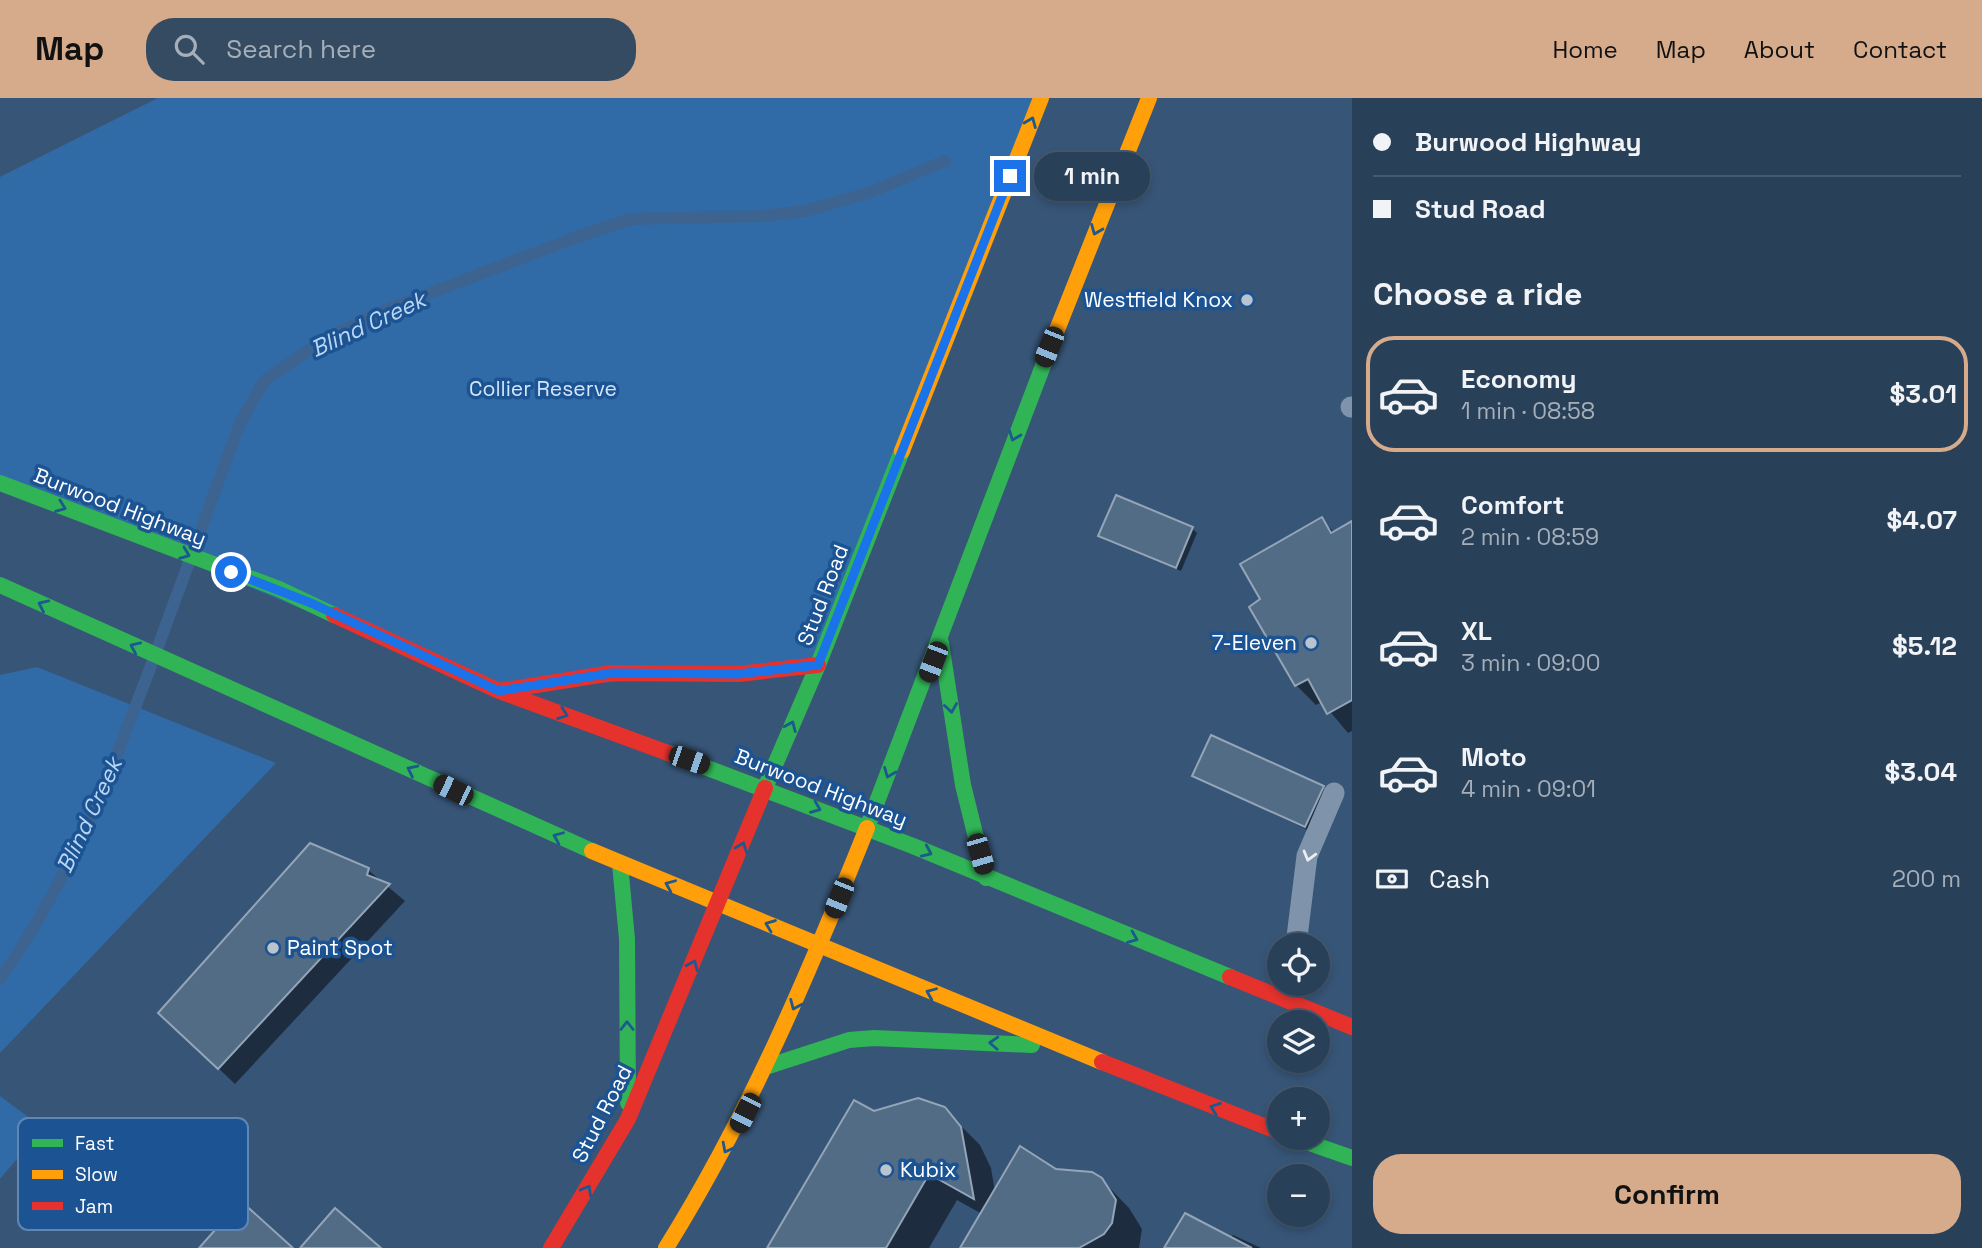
<!DOCTYPE html>
<html lang="en">
<head>
<meta charset="utf-8">
<style>
	body { margin:0; font-family:"Space Grotesk",sans-serif; background:#354b62; color:#f1f3f6; height:100vh; display:flex; flex-direction:column; font-size:26px; white-space:nowrap }
	* { box-sizing:border-box; margin:0 }
	p { font-size:23px; color:#a5afba }
	.icon { flex:none; width:38px; height:38px; fill:none; stroke:currentColor; stroke-width:2; stroke-linecap:round; stroke-linejoin:round }
	.map { position:relative; flex:1; overflow:hidden }
	.side { display:flex; flex-direction:column; background:#294059; width:630px }
	.side>* { flex:none }
	.hud { display:grid; align-content:center; height:154px; padding:0 21px; background:#294059 }
	.fabs { position:absolute; left:1267px; top:835px; display:grid; gap:14px }
	.fabs a { display:grid; place-items:center; width:63px; height:63px; border-radius:50%; background:#294059; box-shadow:0 4px 10px #0003,0 0 0 2px #45596f; font-size:35px }
	.end { position:absolute; width:32px; height:32px; margin:-16px; border:9px solid #1a73e8; background:#fff; box-shadow:0 0 0 4px #fff }
	.from { border-radius:50% }
	.bubble { position:absolute; height:49px; border-radius:24px; background:#294059; box-shadow:0 4px 10px #0003,0 0 0 2px #45596f; font-size:23px; font-weight:700; line-height:49px; text-align:center }
	.car { position:absolute; width:21px; height:42px; margin:-21px -10px; border-radius:9px; box-shadow:0 0 5px 2px #0007; background:linear-gradient(#222 24%,#8ab4d8 0 40%,#222 0 76%,#8ab4d8 0 86%,#222 0) }
	.hud b { display:flex; align-items:center; gap:24px; height:66px; font-size:26px }
	.hud b+b { border-top:2px solid #45596f }
	.hud i { width:18px; height:18px; background:#f1f3f6 }
	ul { padding:0; list-style:none }
	li { display:flex; align-items:center; gap:21px; height:116px; margin:0 14px 10px; padding:0 7px; border:4px solid transparent; border-radius:28px }
	li div { flex:1 }
	li b { display:block; font-size:26px }
	li em { font-style:normal; font-weight:700 }
	li.selected { border-color:#d6ab8b }
	li>.icon { width:63px; height:63px; stroke-width:1.5 }
	h2 { padding:0 21px; font-size:32px; line-height:84px }
	.pay { display:flex; align-items:center; gap:18px; height:77px; padding:0 21px; font-size:26px }
	.pay p { margin-inline-start:auto }
	.button { display:flex; gap:14px; margin-top:auto; padding:14px 21px }
	.button a { flex:1; height:80px; border-radius:28px; background:#d6ab8b; color:#111; font-size:28px; font-weight:700; line-height:80px; text-align:center }
	header { display:flex; align-items:center; gap:42px; box-sizing:border-box; height:98px; padding:0 35px; background:#d6ab8b; color:#111 }
	header strong { font-size:33px }
	nav { display:flex; gap:38px; margin-inline-start:auto; font-size:24px }
	.search { width:490px; height:63px; background:#354b62; display:flex; align-items:center; gap:18px; box-sizing:border-box; padding:0 24px; border-radius:28px; color:#a5afba; font-size:26px }
	main { display:flex; flex:1; min-height:0 }
	.map>svg:first-child { display:block }
	.green { fill:#306ba8 }
	.shadow { fill:#0007 }
	.lines { fill:none; stroke-linecap:round; stroke-linejoin:round }
	.stream { stroke:#3d6490; stroke-width:12 }
	.building { fill:#536c86; stroke:#94a5b8; stroke-width:2 }
	.lane { stroke:#7f94aa; stroke-width:21 }
	.fast { stroke:#30b455; stroke-width:16 }
	.slow { stroke:#ff9f0a; stroke-width:16 }
	.jam { stroke:#e5322d; stroke-width:16 }
	.oneway { stroke:#1d588f }
	.oneway2 { stroke:#eceff2 }
	.route { stroke:#1a73e8; stroke-width:9 }
	.poi-dot { fill:#b9c4cf; stroke:#1c5392; stroke-width:2.5 }
	.labels { text-anchor:middle; stroke-width:7; stroke-linejoin:round; paint-order:stroke }
	.poi-label { font-size:21px; fill:#fff; stroke:#1c5392; text-anchor:end }
	.park-label { font-size:21px; fill:#d3e6fa; stroke:#1c5392 }
	.street-label { font-size:21px; fill:#fff; stroke:#1c5392 }
	.water-label { font-size:23px; font-style:italic; fill:#b9d6f5; stroke:#1c5392 }
	.key { fill:#1c5392; stroke:#6087b3; stroke-width:2 }
	.key-label { font-size:19px; fill:#fff }
</style>
</head>
<body>
<header>
<strong>Map</strong>
<div class="search"><svg class="icon" aria-label="search" viewBox="0 0 24 24"><circle cx="10" cy="10" r="6"/><path d="M15 15l6 6"/></svg>Search here</div>
<nav><a>Home</a><a>Map</a><a>About</a><a>Contact</a></nav>
</header>
<main>
<div class="map">
<svg width="1352" height="1150" viewBox="0 0 1352 1150">
	<rect width="100%" height="100%" fill="#375577"/>
	<path class="green" d="M158,0H1043L818,567L499,593L0,385V79Z
		M37,569L276,665L0,955V577Z
		M0,998L43,1030L0,1081Z"/>
	<path class="shadow" d="M1321,421L1335,435L1341,431L1352,441V633L1348,635L1322,604L1316,607L1296,587L1263,501Z
		M1192,430L1197,435L1181,473L1105,442L1100,437Z
		M1194,678L1323,689L1328,694L1310,733Z
		M368,772L405,803L235,986L177,931Z
		M904,1004L932,1005L952,1019L980,1047L991,1070L995,1094L1056,1072L1101,1081L1129,1110L1142,1131L1139,1150H962L982,1116L957,1102L929,1150H769L874,1015Z
		M1233,1137L1261,1150H1166L1230,1140Z"/>
	<g class="lines">
		<path class="stream" d="M0,881C68,786 111,674 152,565C182,485 211,405 240,325L264,283L322,243L381,214L574,140L631,121L764,118L805,113L868,95L945,63"/>
	</g>
	<path class="building" d="M1116,397L1193,429L1176,470L1098,438Z
		M1322,419L1331,435L1352,423V602L1327,616L1308,581L1295,588L1249,509L1260,501L1240,466Z
		M1211,637L1324,688L1305,729L1192,678Z
		M310,745L369,770L367,777L390,786L218,971L158,915Z
		M918,1000L945,1009L961,1029L974,1101L929,1076L886,1150H767L854,1002L874,1013Z
		M1020,1048L1056,1071L1092,1074L1102,1080L1116,1102L1112,1125L1104,1136L1079,1150H960Z
		M241,1103L293,1150H199Z
		M335,1110L381,1150H300Z
		M1185,1115L1252,1150H1164Z"/>
	<g class="lines">
		<path class="lane" d="M1351,309H1352
			M1296,847L1307,758L1334,695"/>
		<path class="fast" d="M0,385L279,491L334,517
			M0,487L592,753
			M941,545L963,687L986,780
			M668,655L913,748L1230,879
			M765,690L818,567L902,353
			M867,730L1049,252
			M620,766L627,841L628,1005
			M769,968L849,942L874,940L1032,947
			M1295,1040L1352,1060"/>
		<path class="slow" d="M1049,252L1149,0
			M902,353L1041,0
			M592,753L1102,964
			M666,1150C749,1017 809,875 867,730"/>
		<path class="jam" d="M334,517L499,593L668,655
			M499,593L612,575L738,576L818,567
			M1230,879L1352,929
			M1102,964L1279,1034
			M551,1150L628,1021L765,690"/>
	</g>
	<defs><path id="oneway-chevron" d="M-2-3.5L2.5 0L-2 3.5" fill="none" stroke-width="1.6" stroke-linecap="round" stroke-linejoin="round" transform="scale(1.75)"/></defs>
	<g class="oneway">
		<use href="#oneway-chevron" transform="translate(1031 24) rotate(-68)"/>
		<use href="#oneway-chevron" transform="translate(1096 132) rotate(112)"/>
		<use href="#oneway-chevron" transform="translate(1014 338) rotate(111)"/>
		<use href="#oneway-chevron" transform="translate(61 409) rotate(21)"/>
		<use href="#oneway-chevron" transform="translate(185 456) rotate(21)"/>
		<use href="#oneway-chevron" transform="translate(43 507) rotate(-155)"/>
		<use href="#oneway-chevron" transform="translate(135 549) rotate(-156)"/>
		<use href="#oneway-chevron" transform="translate(951 610) rotate(81)"/>
		<use href="#oneway-chevron" transform="translate(563 616) rotate(20)"/>
		<use href="#oneway-chevron" transform="translate(791 628) rotate(-67)"/>
		<use href="#oneway-chevron" transform="translate(412 672) rotate(-154)"/>
		<use href="#oneway-chevron" transform="translate(889 675) rotate(112)"/>
		<use href="#oneway-chevron" transform="translate(816 710) rotate(22)"/>
		<use href="#oneway-chevron" transform="translate(558 739) rotate(-157)"/>
		<use href="#oneway-chevron" transform="translate(742 749) rotate(-69)"/>
		<use href="#oneway-chevron" transform="translate(927 754) rotate(24)"/>
		<use href="#oneway-chevron" transform="translate(670 787) rotate(-157)"/>
		<use href="#oneway-chevron" transform="translate(770 827) rotate(-159)"/>
		<use href="#oneway-chevron" transform="translate(1133 840) rotate(22)"/>
		<use href="#oneway-chevron" transform="translate(693 867) rotate(-67)"/>
		<use href="#oneway-chevron" transform="translate(931 895) rotate(-157)"/>
		<use href="#oneway-chevron" transform="translate(795 907) rotate(113)"/>
		<use href="#oneway-chevron" transform="translate(627 928) rotate(-90)"/>
		<use href="#oneway-chevron" transform="translate(994 945) rotate(-177)"/>
		<use href="#oneway-chevron" transform="translate(1215 1010) rotate(-160)"/>
		<use href="#oneway-chevron" transform="translate(727 1050) rotate(117)"/>
		<use href="#oneway-chevron" transform="translate(587 1092) rotate(-60)"/>
	</g>
	<use class="oneway2" href="#oneway-chevron" transform="translate(1309 758) rotate(105)"/>
	<g class="lines">
		<path class="route" d="M231,474L311,505L499,593L612,575L738,576L818,567L1010,78"/>
	</g>
	<g class="poi-dot">
		<circle cx="1247" cy="202" r="7"/>
		<circle cx="1311" cy="545" r="7"/>
		<circle cx="273" cy="850" r="7"/>
		<circle cx="886" cy="1072" r="7"/>
	</g>
	<g class="labels">
		<g class="poi-label">
			<text x="1233" y="209">Westfield Knox</text>
			<text x="1297" y="552">7-Eleven</text>
			<text x="287" y="857" text-anchor="start">Paint Spot</text>
			<text x="900" y="1079" text-anchor="start">Kubix</text>
		</g>
		<g class="park-label">
			<text x="543" y="298">Collier Reserve</text>
		</g>
		<g class="street-label">
			<text transform="translate(120 409) rotate(21)" y="7">Burwood Highway</text>
			<text transform="translate(823 497) rotate(-69)" y="7">Stud Road</text>
			<text transform="translate(821 690) rotate(21)" y="7">Burwood Highway</text>
			<text transform="translate(602 1016) rotate(-63)" y="7">Stud Road</text>
		</g>
		<g class="water-label">
			<text transform="translate(368 226) rotate(-25)" y="8">Blind Creek</text>
			<text transform="translate(89 717) rotate(-65)" y="8">Blind Creek</text>
		</g>
	</g>
	<rect x="18" y="1020" width="230" height="112" rx="10" class="key"/>
	<rect x="32" y="1041" width="31" height="8" fill="#30b455"/>
	<rect x="32" y="1072" width="31" height="9" fill="#ff9f0a"/>
	<rect x="32" y="1104" width="31" height="8" fill="#e5322d"/>
	<g class="key-label">
		<text x="75" y="1052">Fast</text>
		<text x="75" y="1083">Slow</text>
		<text x="75" y="1115">Jam</text>
	</g>
</svg>
<div class="fabs">
<a><svg class="icon" aria-label="locate" viewBox="0 0 24 24"><circle cx="12" cy="12" r="6"/><path d="M12 2v4M12 18v4M2 12h4M18 12h4"/></svg></a>
<a><svg class="icon" aria-label="layers" viewBox="0 0 24 24"><path d="M12 4l9 5-9 5-9-5zM3 14l9 5 9-5"/></svg></a>
<a>+</a>
<a>−</a>
</div>
<i class="end from" style="left:231px;top:474px"></i>
<i class="end" style="left:1010px;top:78px"></i>
<div class="bubble" style="left:1034px;top:54px;width:116px">1 min</div>
<i class="car" style="left:1049px;top:249px;rotate:202deg"></i>
<i class="car" style="left:933px;top:564px;rotate:201deg"></i>
<i class="car" style="left:689px;top:662px;rotate:109deg"></i>
<i class="car" style="left:453px;top:692px;rotate:296deg"></i>
<i class="car" style="left:980px;top:756px;rotate:164deg"></i>
<i class="car" style="left:839px;top:800px;rotate:202deg"></i>
<i class="car" style="left:745px;top:1015px;rotate:207deg"></i>
</div>
<section class="side">
<div class="hud">
<b><i class="from"></i>Burwood Highway</b>
<b><i></i>Stud Road</b>
</div>
<h2>Choose a ride</h2>
<ul>
<li class="selected"><svg class="icon" aria-label="car" viewBox="0 0 24 24"><path d="M5 17H2v-5l4-1 3-4h7l3 4 3 1v5h-3M9 17h6M6 11h13"/><circle cx="7" cy="17" r="2"/><circle cx="17" cy="17" r="2"/></svg><div><b>Economy</b><p>1 min · 08:58</p></div><em>$3.01</em></li>
<li><svg class="icon" aria-label="car" viewBox="0 0 24 24"><path d="M5 17H2v-5l4-1 3-4h7l3 4 3 1v5h-3M9 17h6M6 11h13"/><circle cx="7" cy="17" r="2"/><circle cx="17" cy="17" r="2"/></svg><div><b>Comfort</b><p>2 min · 08:59</p></div><em>$4.07</em></li>
<li><svg class="icon" aria-label="car" viewBox="0 0 24 24"><path d="M5 17H2v-5l4-1 3-4h7l3 4 3 1v5h-3M9 17h6M6 11h13"/><circle cx="7" cy="17" r="2"/><circle cx="17" cy="17" r="2"/></svg><div><b>XL</b><p>3 min · 09:00</p></div><em>$5.12</em></li>
<li><svg class="icon" aria-label="car" viewBox="0 0 24 24"><path d="M5 17H2v-5l4-1 3-4h7l3 4 3 1v5h-3M9 17h6M6 11h13"/><circle cx="7" cy="17" r="2"/><circle cx="17" cy="17" r="2"/></svg><div><b>Moto</b><p>4 min · 09:01</p></div><em>$3.04</em></li>
</ul>
<div class="pay"><svg class="icon" aria-label="cash" viewBox="0 0 24 24"><path d="M3 7h18v10H3z"/><circle cx="12" cy="12" r="2"/></svg>Cash<p>200 m</p></div>
<div class="button"><a>Confirm</a></div>
</section>
</main>
</body>
</html>
